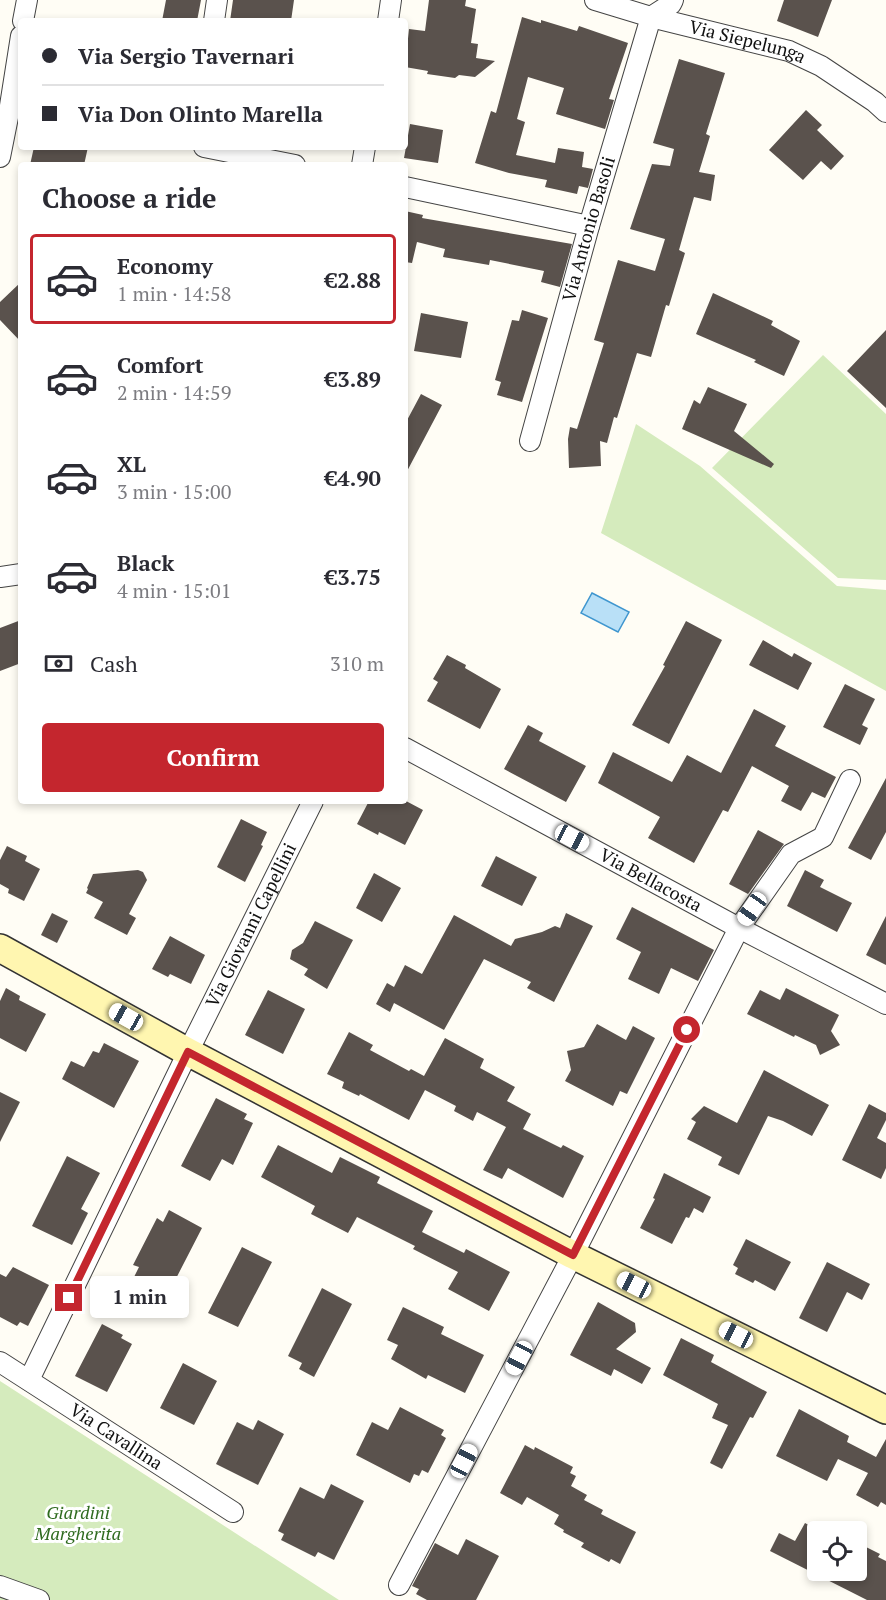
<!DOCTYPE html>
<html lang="en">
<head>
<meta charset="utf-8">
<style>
	body { margin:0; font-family:"PT Serif",serif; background:#f2f2f3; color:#2b2b33; height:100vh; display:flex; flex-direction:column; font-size:22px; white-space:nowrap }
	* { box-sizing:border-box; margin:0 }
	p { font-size:20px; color:#7c7c81 }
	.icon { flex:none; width:33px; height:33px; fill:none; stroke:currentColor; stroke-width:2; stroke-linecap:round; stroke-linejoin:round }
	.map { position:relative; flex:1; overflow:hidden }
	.details { position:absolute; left:18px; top:162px; width:390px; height:642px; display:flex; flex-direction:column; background:#fff; border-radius:6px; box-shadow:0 3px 9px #0003 }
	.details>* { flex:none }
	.top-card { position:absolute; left:18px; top:18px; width:390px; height:132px; border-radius:6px; box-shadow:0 3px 9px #0003; display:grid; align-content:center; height:132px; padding:0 24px; background:#fff }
	.tools { position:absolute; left:807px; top:1521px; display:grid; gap:12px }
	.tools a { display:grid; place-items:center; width:60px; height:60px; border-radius:6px; background:#fff; box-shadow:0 3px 9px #0003; font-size:30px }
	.end { position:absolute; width:27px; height:27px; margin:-14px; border:8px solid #c4262e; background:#fff; box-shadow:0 0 0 3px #fff }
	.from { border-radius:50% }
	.bubble { position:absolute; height:42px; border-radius:6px; background:#fff; box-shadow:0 3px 9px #0003; font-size:20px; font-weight:700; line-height:42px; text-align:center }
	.car { position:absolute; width:18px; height:36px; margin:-18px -9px; border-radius:8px; box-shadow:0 0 4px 2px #0007; background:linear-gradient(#fff 24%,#345 0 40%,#fff 0 76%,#345 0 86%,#fff 0) }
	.top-card b { display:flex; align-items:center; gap:21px; height:57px; font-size:22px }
	.top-card b+b { border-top:2px solid #e1e1e2 }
	.top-card i { width:15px; height:15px; background:#2b2b33 }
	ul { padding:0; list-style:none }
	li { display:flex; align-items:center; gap:18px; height:90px; margin:0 12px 9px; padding:0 12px; border:3px solid transparent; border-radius:6px }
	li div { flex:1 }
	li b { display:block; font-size:22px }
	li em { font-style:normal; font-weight:700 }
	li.selected { border-color:#c4262e }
	li>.icon { width:54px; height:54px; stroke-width:1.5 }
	h2 { padding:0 24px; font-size:27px; line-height:72px }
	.pay { display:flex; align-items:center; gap:15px; height:66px; padding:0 24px; font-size:22px }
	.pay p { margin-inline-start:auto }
	.button { display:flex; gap:12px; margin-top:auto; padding:12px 24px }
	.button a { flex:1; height:69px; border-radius:6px; background:#c4262e; color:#fff; font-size:24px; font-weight:700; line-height:69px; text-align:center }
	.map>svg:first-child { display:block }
	.green { fill:#d5ebbd }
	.water { fill:#b9e0f7; stroke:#3f96cf; stroke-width:1.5 }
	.building { fill:#5a524d }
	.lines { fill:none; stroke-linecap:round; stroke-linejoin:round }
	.street-casing { stroke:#444; stroke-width:22 }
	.secondary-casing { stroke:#333; stroke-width:30 }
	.street { stroke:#fff; stroke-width:20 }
	.secondary { stroke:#fff6b0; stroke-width:27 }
	.route { stroke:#c4262e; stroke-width:8 }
	.labels { text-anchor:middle; stroke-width:6; stroke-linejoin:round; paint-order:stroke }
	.street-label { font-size:18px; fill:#111; stroke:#fff }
	.park-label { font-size:18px; font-style:italic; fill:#2f6b1f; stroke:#fff }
</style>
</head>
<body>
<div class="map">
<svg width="886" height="1600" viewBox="0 0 886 1600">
	<rect width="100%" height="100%" fill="#fffdf5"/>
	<path class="green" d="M823,355L886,414V580L838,578L712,468Z
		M636,424L700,466L837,586L886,590V691L601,533Z
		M0,1381L339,1600H0Z"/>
	<path class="water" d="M592,593L629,612L618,632L581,613Z"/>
	<path class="building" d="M166,0H201L197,21H162Z
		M233,0H294L291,21H230Z
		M429,0H466L465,6L476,9L471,43L478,44L476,58L495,61L475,77L459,75L455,78L427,74L428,71L405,67L409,29L425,31Z
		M784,0H832L818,37L777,21Z
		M522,17L541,23V20L577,31L579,26L628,43L609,99L614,100L605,129L556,114L564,88L528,77L517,119L525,122L516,155L555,163L558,148L584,152L582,167L593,169L588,188L579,186L577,194L545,187L547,180L509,173L475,163L491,111L496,113Z
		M679,59L725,73L706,134L710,136L699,172L715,175L711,201L694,197L679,250L685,253L669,306L666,305L651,357L637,353L617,418L614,417L607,443L600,441L601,466L569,468L568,439L570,427L577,429L604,343L594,340L618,260L655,271L665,239L630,229L652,164L670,166L674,149L653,143Z
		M806,110L822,125L817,130L844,156L831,170L821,161L803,180L769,150Z
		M410,124L443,130L438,163L404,158Z
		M34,147H88L84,165H30Z
		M405,211L423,215L422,218L572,244L560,287L541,282L544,271L490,260L489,265L443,257L445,249L417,242L412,263L405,262Z
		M21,282V342L0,320V302Z
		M713,293L773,321L771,325L800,341L784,376L754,362L756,360L696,334Z
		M522,310L548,318L522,402L497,395L501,382L495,380L512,320L519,321Z
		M421,313L468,322L461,358L414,351Z
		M886,330V408L847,371Z
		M708,387L747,404L734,431L774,464L771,468L682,429L694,400L700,404Z
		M421,394L442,405L405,475V424Z
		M21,620V663L0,671V628Z
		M686,621L722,640L669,744L632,725L665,666L663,665Z
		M763,640L792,657L794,653L812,663L798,690L749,665Z
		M447,655L466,665L465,668L501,689L480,729L427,701L438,682L433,679Z
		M845,684L875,699L862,725L868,728L860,745L823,727Z
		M754,709L786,726L775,746L836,777L825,798L812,792L801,811L781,801L789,786L752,766L728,812L723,810L694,863L648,838L660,817L598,783L613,752L672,782L687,755L721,773Z
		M528,725L543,733L539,741L586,766L566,802L504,769Z
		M886,778V832L871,860L848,848Z
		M369,801H406L423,810L405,845L379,832L378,835L357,824Z
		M241,819L267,832L261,845L263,846L245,882L217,867Z
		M758,830L784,844L748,894L729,884Z
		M7,846L27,856L25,861L40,869L24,901L8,893L9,889L0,884V860Z
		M496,856L537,877L522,906L481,886Z
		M138,870L143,872L147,880L129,914L136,918L127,935L94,918L103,902L86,893L88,889L87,888L93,874Z
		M805,870L824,880L820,887L852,903L837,932L787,906Z
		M374,873L401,888L382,922L356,908Z
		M632,907L714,950L698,981L671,968L659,994L628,979L641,952L616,939Z
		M52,913L68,921L57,943L41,935Z
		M566,913L593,926L554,1002L527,988L531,982L484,959L444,1030L394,1003L390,1012L376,1004L387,983L394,987L405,965L422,974L454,915L511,946L515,939L542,932L555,926L560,928Z
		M886,916V965L866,955Z
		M315,921L353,940L327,989L304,975L308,969L290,959L292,950L303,943Z
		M170,936L205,955L191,984L170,974L168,977L152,969Z
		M6,988L20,996L19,1000L46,1014L26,1052L0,1038V1001Z
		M786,988L839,1015L831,1031L840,1045L820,1055L816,1045L795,1035L794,1037L747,1014L760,990L780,1000Z
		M268,990L305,1009L283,1054L245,1035Z
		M597,1024L626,1040L633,1026L655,1038L627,1094L620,1091L613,1106L565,1081L571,1070L567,1051L584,1047Z
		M349,1032L373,1045L370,1050L409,1071L411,1069L424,1076L445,1038L484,1059L480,1068L515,1087L507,1101L531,1114L523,1129L561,1148L563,1145L584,1156L563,1198L508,1168L502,1179L483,1170L506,1127L477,1112L473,1121L454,1111L456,1106L425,1090L409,1120L360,1094L359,1096L342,1088L344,1082L327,1074Z
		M104,1043L139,1061L114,1108L62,1079L71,1061L84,1067L93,1051L99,1053Z
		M764,1070L829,1105L812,1136L783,1121L768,1116L739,1175L718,1165L722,1157L687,1139L696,1122L691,1119L704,1106L737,1123Z
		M0,1092L20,1102L0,1142Z
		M216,1098L247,1114L244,1119L253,1123L233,1165L222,1159L210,1181L181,1166Z
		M869,1104L886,1113V1120L877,1138L886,1143V1168L881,1179L842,1160Z
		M278,1145L332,1173L340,1157L380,1177L377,1183L433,1211L422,1232L464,1253L466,1249L510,1272L489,1311L448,1289L458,1272L413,1249L415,1246L357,1217L348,1233L311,1214L315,1206L261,1177Z
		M67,1156L100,1173L81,1209L88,1213L72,1245L32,1226Z
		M664,1173L711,1197L703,1213L694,1208L689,1218L686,1217L672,1244L640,1228L655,1199L653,1198Z
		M169,1210L202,1228L167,1296L133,1279L139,1267L133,1265L157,1218L163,1222Z
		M746,1239L791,1262L775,1291L755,1280L753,1283L735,1274L738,1268L733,1265Z
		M242,1247L272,1262L238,1327L208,1313Z
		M827,1262L870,1284L862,1300L847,1292L827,1332L799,1318Z
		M13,1267L49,1285L28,1326L20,1322L17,1326L0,1317V1274L6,1277Z
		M322,1288L352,1304L314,1377L299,1369L302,1363L288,1356Z
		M598,1302L635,1323L636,1332L616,1349L651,1368L642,1384L614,1369L611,1376L570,1355Z
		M403,1307L444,1327L441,1334L484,1355L465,1393L428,1375L426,1379L391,1359L398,1345L387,1340Z
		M102,1324L123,1335L121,1338L132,1344L107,1392L75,1376Z
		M681,1338L714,1355L711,1362L767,1392L753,1418L750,1417L722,1469L710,1463L728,1425L712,1418L718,1404L663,1375Z
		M183,1363L217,1381L194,1425L160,1408Z
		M400,1407L444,1430L441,1435L446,1438L428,1473L422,1470L419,1476L414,1474L410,1483L356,1455L372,1422L388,1430Z
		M799,1409L849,1436L847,1442L876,1457L886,1439V1505L881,1502L878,1507L856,1495L868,1473L838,1459L827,1481L776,1456Z
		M258,1420L284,1434L258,1485L216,1464L237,1422L253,1430Z
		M525,1445L534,1450L535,1447L573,1467L570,1473L576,1476L571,1486L587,1495L584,1500L603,1510L601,1514L636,1532L620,1564L611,1559L609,1562L581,1547L584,1543L563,1532L564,1530L554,1524L559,1515L527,1497L522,1505L500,1493Z
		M331,1484L364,1501L334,1560L318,1552L315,1557L281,1540L284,1534L278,1531L300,1487L324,1499Z
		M805,1523L818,1530V1570H856V1542L880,1554L878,1557L886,1561V1600H867L770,1551L779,1533L795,1541Z
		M466,1539L499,1556L476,1600H427L416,1594L419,1589L412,1586L435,1543L458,1555Z"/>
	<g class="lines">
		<g class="street-casing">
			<g id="street">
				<path id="s1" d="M595,0L651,17L789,51L821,66L875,102L886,112"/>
				<path d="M651,17L671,4L673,0"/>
				<path d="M23,21L27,0"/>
				<path d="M214,21L217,0"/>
				<path d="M388,21L391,0"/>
				<path d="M204,147L295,165"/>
				<path d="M0,157L9,112L21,36"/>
				<path d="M362,165L365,147"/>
				<path d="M405,187L589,226"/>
				<path id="s2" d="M530,441L589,226L651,17"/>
				<path d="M0,577L21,574"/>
				<path id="s3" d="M405,748L739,928L886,1004"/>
				<path id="s4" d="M0,1362L233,1512"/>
				<path id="s5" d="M29,1380L188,1052L313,801"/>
				<path d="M399,1585L573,1255L739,928L791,854L823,837L850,780"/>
				<path d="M0,1586L39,1600"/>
			</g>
		</g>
		<g class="secondary-casing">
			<path id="secondary" d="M0,948L188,1052L573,1255L886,1410"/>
		</g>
		<use href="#street" class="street"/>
		<use href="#secondary" class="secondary"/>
	</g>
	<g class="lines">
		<path class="route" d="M69,1298L188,1052L573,1255L687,1030"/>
	</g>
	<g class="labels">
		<g class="street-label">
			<text dy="6" stroke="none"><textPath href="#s1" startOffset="158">Via Siepelunga</textPath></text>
			<text dy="6" stroke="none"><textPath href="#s2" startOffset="220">Via Antonio Basoli</textPath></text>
			<text dy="6" stroke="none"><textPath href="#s3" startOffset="279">Via Bellacosta</textPath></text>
			<text dy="6" stroke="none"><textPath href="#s5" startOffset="506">Via Giovanni Capellini</textPath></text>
			<text dy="6" stroke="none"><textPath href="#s4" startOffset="138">Via Cavallina</textPath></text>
		</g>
		<g class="park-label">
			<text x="78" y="1519">Giardini<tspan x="78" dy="21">Margherita</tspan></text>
		</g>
	</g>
</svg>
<div class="tools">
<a><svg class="icon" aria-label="locate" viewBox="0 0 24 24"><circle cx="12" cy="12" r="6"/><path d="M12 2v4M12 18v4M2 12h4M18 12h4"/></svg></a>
</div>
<i class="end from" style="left:687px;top:1030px"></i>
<i class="end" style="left:69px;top:1298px"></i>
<div class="bubble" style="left:90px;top:1276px;width:99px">1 min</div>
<i class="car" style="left:572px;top:838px;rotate:118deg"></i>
<i class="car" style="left:752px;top:909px;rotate:215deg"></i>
<i class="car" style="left:126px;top:1017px;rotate:299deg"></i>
<i class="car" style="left:634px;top:1285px;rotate:297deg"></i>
<i class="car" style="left:736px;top:1335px;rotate:297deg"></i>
<i class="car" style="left:519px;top:1358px;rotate:208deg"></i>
<i class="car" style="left:464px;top:1461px;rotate:28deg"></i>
<div class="top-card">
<b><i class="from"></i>Via Sergio Tavernari</b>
<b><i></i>Via Don Olinto Marella</b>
</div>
<section class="details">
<h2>Choose a ride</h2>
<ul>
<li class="selected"><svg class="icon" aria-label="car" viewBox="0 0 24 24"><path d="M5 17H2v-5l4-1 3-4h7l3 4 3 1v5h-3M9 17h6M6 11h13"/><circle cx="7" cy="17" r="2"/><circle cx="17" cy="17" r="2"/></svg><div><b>Economy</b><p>1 min · 14:58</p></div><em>€2.88</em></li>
<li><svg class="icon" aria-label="car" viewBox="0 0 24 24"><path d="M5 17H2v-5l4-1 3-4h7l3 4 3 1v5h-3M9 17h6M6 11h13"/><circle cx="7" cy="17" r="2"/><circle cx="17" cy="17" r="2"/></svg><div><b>Comfort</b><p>2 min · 14:59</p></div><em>€3.89</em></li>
<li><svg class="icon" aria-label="car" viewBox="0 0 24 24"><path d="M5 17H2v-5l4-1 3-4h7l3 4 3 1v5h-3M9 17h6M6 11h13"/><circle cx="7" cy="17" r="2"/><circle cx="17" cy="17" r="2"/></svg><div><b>XL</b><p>3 min · 15:00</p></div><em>€4.90</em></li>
<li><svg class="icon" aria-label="car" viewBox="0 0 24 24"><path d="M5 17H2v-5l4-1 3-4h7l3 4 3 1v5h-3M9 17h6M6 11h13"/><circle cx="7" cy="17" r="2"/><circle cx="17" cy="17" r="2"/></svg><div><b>Black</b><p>4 min · 15:01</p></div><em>€3.75</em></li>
</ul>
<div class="pay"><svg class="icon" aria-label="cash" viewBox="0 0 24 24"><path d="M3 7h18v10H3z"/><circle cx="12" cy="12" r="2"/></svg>Cash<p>310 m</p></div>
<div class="button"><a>Confirm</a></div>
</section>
</div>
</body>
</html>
